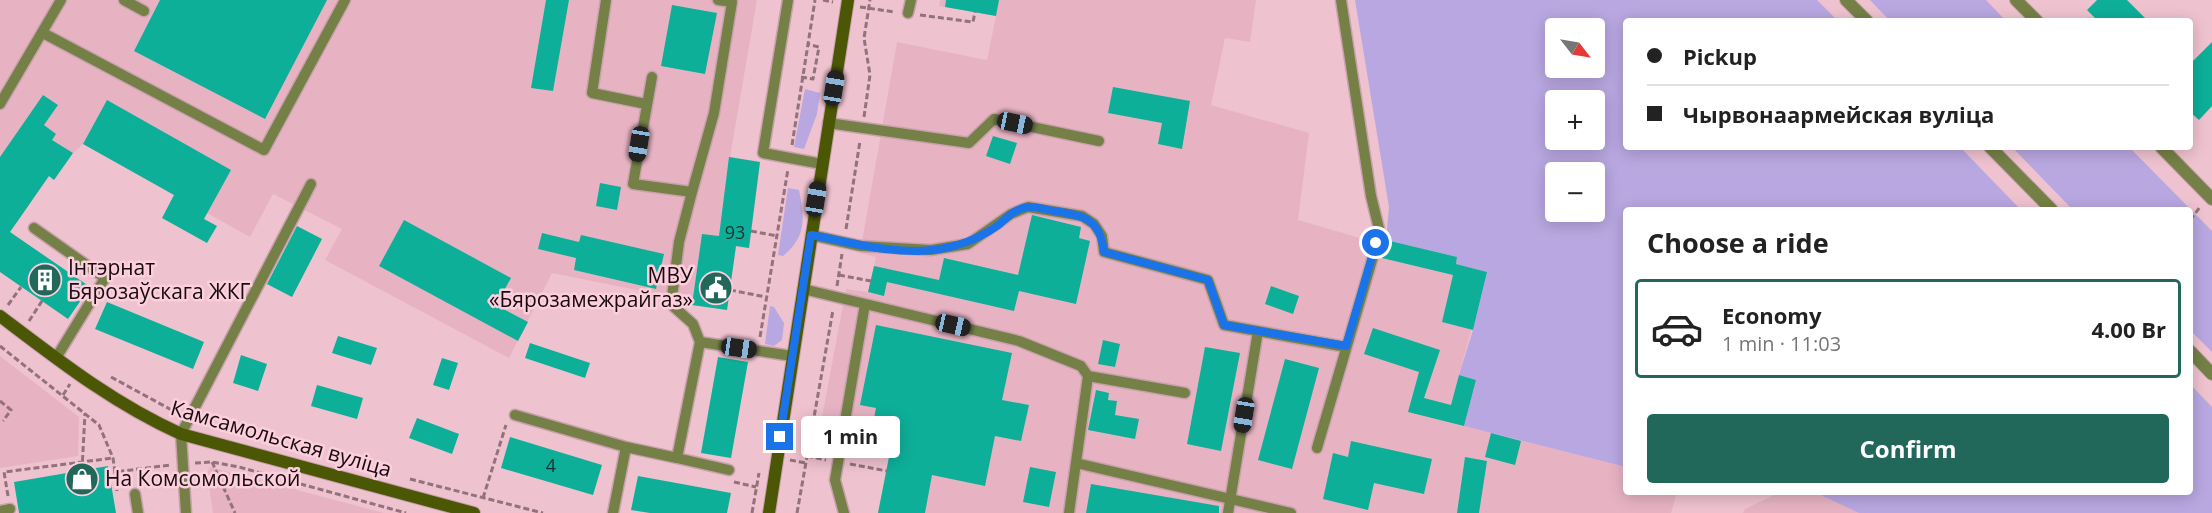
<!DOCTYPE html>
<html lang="en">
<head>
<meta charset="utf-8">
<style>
	body { margin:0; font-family:"Open Sans",sans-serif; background:#f6f6f6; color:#222; height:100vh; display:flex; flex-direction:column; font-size:22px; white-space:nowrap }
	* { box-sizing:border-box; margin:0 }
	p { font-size:20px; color:#767676 }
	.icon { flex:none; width:33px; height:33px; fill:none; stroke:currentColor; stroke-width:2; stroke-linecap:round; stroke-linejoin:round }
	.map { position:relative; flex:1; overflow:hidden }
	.panel { position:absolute; left:1623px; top:207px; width:570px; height:288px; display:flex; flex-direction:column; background:#fff; border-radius:6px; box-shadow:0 3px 15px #0003 }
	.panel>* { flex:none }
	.guide { position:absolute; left:1623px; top:18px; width:570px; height:132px; border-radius:6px; box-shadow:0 3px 15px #0003; display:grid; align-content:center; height:132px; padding:0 24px; background:#fff }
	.needle { width:39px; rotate:121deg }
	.controls { position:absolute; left:1545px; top:18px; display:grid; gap:12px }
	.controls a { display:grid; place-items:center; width:60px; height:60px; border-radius:6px; background:#fff; box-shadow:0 3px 15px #0003; font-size:30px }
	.end { position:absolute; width:27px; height:27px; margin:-14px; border:8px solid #1a73e8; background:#fff; box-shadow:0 0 0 3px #fff }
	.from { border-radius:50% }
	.bubble { position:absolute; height:42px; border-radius:6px; background:#fff; box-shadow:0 3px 15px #0003; font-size:20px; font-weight:700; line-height:42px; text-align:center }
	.car { position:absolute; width:18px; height:36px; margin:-18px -9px; border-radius:8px; box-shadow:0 0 4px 2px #0007; background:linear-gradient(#222 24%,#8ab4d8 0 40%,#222 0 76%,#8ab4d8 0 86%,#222 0) }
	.guide b { display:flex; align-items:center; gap:21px; height:57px; font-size:22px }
	.guide b+b { border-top:2px solid #e0e0e0 }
	.guide i { width:15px; height:15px; background:#222 }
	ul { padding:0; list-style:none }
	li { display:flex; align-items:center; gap:18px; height:99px; margin:0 12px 9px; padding:0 12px; border:3px solid #e0e0e0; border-radius:6px }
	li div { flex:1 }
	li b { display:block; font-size:22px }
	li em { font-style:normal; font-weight:700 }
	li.selected { border-color:#21675a }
	li>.icon { width:54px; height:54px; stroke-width:1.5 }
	h2 { padding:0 24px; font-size:27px; line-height:72px }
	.button { display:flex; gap:12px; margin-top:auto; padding:12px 24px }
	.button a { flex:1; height:69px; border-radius:6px; background:#21675a; color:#fff; font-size:24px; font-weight:700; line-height:69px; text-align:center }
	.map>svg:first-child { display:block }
	.built { fill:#e7b3c3 }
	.green { fill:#b9a7e1; fill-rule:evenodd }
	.building { fill:#0eaf98 }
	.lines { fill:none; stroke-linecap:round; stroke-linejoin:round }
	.service-casing { stroke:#c8a1ac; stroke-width:13 }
	.minor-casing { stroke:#c8a1ac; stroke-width:14 }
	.tertiary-casing { stroke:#c8a1ac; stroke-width:14 }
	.secondary-casing { stroke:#c8a1ac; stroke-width:14 }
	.path { stroke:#92727b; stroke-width:3; stroke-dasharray:6 3; stroke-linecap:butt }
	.service { stroke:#748046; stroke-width:10 }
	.minor { stroke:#748046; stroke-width:12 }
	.tertiary { stroke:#748046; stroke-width:12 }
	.secondary { stroke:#4b5704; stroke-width:12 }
	.route { stroke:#1a73e8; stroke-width:8 }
	.labels { text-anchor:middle; stroke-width:5; stroke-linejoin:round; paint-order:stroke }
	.number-label { font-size:18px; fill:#163331 }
	.poi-label { font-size:21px; fill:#190a0f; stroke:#fccfdc; text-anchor:start }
	.street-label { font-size:21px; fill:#190a0f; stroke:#fccfdc }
</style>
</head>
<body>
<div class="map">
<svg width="2212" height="513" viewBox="0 0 2212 513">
	<rect width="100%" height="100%" fill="#efc2cf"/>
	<path class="built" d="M0,0H757L730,157L760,162L749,248L736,247L727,310L692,305L687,301L672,297L552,273L509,358L325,260L342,229L273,194L250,237L83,144L73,153L54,180L48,176L17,223L0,212Z
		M940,0H1256L1250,42L1225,38L1211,105L1309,133L1298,220L1384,245L1386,240L1457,257L1456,264L1487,272L1459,375L1476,380L1464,426L1626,467V492H1677L1671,513H878L889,457L817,444L846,289L868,292L876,257L860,253L897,42L987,60L996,16L939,6Z
		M0,356L79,417L78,456L0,468Z
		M210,467L384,513H213L207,473Z
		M1780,492H1814L1859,513H1743L1745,509Z"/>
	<path class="green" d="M1355,0H1817L1838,21H1626V147H1960L2021,210H1626V467L1464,426L1476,380L1459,375L1473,330L1487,272L1456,264L1457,257L1386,240L1389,207ZM1556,28H1594V68H1556ZM1556,100H1594V140H1556ZM1556,172H1594V212H1556Z
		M1870,0H1986L2006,21H1890Z
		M805,89L820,93L817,114L804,149L794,147Z
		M2012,147H2129L2212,231V352L2190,330V210H2073Z
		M788,188L799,190C805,219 806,237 783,256L778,255Z
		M770,306L774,307L784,323L782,340L774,346L765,344Z
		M2190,384L2212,407V513H1859L1814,492H2190Z"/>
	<path class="building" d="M160,0H327L265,119L134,51Z
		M546,0H569L553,91L531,88Z
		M946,0H999L996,16L945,7Z
		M2097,0H2127L2148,21H2098L2087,10Z
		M672,5L717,13L705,74L661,66Z
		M2212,42V106L2199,120L2190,112V64Z
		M1113,87L1190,101L1182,149L1158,144L1162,123L1108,113Z
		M43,95L58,105L44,125L56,134L52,140L73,153L54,180L49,176L10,232L90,287L68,319L0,272V157Z
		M107,100L231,170L204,219L217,226L207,243L162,218L174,195L83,144Z
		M993,136L1017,143L1010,164L986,156Z
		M729,157L760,162L749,248L736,246L727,310L692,305L702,234L719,236Z
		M600,183L621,187L617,210L596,206Z
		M1032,215L1081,227L1079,238L1090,241L1076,304L1019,291L1014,311L887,282L884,296L868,292L874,266L939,280L944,258L1018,275Z
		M404,220L511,278L496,305L528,322L518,341L379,266Z
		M297,226L322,239L292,297L267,284Z
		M542,233L579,242L581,235L664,254L656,289L574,270L576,258L538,249Z
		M1386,240L1457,257L1456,264L1487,272L1473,330L1442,322L1453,275L1382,258Z
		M1271,286L1299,296L1293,314L1265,304Z
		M107,302L204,342L193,369L95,329Z
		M876,325L1012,353L1002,400L1029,405L1021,441L995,436L985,486L932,475L925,513H878L889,457L867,452L876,408L860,405Z
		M1373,328L1440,350L1424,398L1451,405L1459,375L1476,380L1464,426L1408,412L1419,372L1364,354Z
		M338,336L377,348L371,365L332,353Z
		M1103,340L1120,344L1115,367L1098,364Z
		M530,343L590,363L585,378L525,358Z
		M1205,347L1240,353L1221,451L1187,444Z
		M241,355L267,364L258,391L233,383Z
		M718,357L748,362L731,458L701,453Z
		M442,358L458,363L449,390L433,385Z
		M1285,359L1319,368L1292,469L1258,460Z
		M317,385L363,398L357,419L311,406Z
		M1096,390L1109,393L1108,400L1117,401L1115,415L1139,419L1135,439L1088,430Z
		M417,418L459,434L452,454L409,438Z
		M1491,433L1521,441L1515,465L1485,457Z
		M510,437L602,465L593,495L501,468Z
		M1351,441L1432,459L1424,494L1374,483L1368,510L1323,499L1333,453L1348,457Z
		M1465,457L1487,461L1479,513H1457Z
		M108,466L116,513H19L14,482Z
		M1030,467L1056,472L1049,507L1023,502Z
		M638,476L731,493L727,513H650L631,510Z
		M1091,484L1219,506V513H1086Z"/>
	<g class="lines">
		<g class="service-casing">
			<path id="service" d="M124,0L144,11
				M606,0L592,93L646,104
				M788,0L763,153L822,164
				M908,13L911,0
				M43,33L264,150L345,0
				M652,77L633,184L692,192L714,113L732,2L718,0
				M0,104L61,0
				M828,123L969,143L994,119L1099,141
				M692,192L679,242L672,297L674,307L693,324L700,342
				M34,228L105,278L56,358
				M811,235L861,246L931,250L968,244L1011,214L1028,207L1082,216L1094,224L1102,236L1104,252L1208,280L1224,325L1346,347
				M803,289L1019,341L1081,366L1088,376L1069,513
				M1088,376L1185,393
				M515,415L626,447
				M1317,448L1380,233L1371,196L1341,0
				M677,458L729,470
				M1076,463L1291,513
				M135,494L138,513
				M0,511L10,509
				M186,513L181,434L311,184
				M613,513L626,447L677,458L700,342L792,356
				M844,513L835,480L865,304
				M1228,513L1258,331"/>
		</g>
		<g class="minor-casing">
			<path id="minor" d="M2016,0L2037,21
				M2161,147L2212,199"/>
		</g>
		<g class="tertiary-casing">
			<path id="tertiary" d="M1846,0L1867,21
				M1990,147L2052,210
				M2190,351L2212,374"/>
		</g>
		<g class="secondary-casing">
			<path id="secondary" d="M0,316C58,360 114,404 181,434L474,513
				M769,513L848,0"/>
		</g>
		<path class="path" d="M823,0L833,2
			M860,7L895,12
			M920,15L973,22L975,12
			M801,77L813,79L819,47L807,44
			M864,117L870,75L864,38L870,0
			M792,145L815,0
			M2190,220L2200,207
			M846,229L860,141
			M751,231L777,236
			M839,275L871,281
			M837,286L842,254
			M730,290L766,297
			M8,305L21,287
			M29,321L42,301
			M760,337L788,169
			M0,346L99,425L113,458L115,472L170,465
			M111,377L179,414
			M63,395L70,384
			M0,401L11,410L3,421
			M807,456L826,460
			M790,460L806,463
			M212,462L235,513
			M195,463L212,462L239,467L406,513
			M850,464L887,471
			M82,470L85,413
			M115,472L117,491
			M410,479L543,513
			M734,482L756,487
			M8,496L4,472L113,458
			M483,498L506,425
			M752,513L759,473
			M797,513L833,310"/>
		<use href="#service" class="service"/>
		<use href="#minor" class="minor"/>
		<use href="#tertiary" class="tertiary"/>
		<use href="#secondary" class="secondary"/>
	</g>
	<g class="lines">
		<path class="route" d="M780,437L811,235C849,242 895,255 933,250C957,247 977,240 997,226C1006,219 1014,209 1027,207C1035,206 1046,210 1054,211C1084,216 1100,218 1104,252L1208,280L1224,325L1346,346L1376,243"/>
	</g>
	<defs>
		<g id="building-disc" transform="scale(1.725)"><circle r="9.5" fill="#21675a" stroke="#fccfdc"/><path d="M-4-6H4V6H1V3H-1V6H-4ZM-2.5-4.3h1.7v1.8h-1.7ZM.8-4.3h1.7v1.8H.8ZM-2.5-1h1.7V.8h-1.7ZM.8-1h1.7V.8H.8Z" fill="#fff"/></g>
		<g id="civic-disc" transform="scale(1.725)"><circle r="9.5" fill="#21675a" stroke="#fccfdc"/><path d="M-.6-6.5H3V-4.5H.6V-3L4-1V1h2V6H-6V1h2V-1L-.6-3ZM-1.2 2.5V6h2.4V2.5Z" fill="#fff"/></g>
		<g id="shop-disc" transform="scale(1.725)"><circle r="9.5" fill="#21675a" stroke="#fccfdc"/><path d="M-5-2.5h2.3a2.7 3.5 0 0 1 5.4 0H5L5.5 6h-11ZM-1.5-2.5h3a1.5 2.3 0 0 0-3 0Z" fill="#fff"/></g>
	</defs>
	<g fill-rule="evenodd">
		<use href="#building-disc" x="45" y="280"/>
		<use href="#civic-disc" x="716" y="288"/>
		<use href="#shop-disc" x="82" y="479"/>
	</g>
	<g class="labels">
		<g class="number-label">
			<text x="735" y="239">93</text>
			<text x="551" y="472">4</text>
		</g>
		<g class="poi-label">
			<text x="68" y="275">Інтэрнат<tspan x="68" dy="24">Бярозаўскага ЖКГ</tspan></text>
			<text x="693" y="283" text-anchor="end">МВУ<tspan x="693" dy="24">«Бярозамежрайгаз»</tspan></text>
			<text x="105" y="486">На Комсомольской</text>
		</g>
		<g class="street-label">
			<text transform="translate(281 439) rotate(16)" y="7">Камсамольская вуліца</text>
		</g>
	</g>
</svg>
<div class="controls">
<a><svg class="needle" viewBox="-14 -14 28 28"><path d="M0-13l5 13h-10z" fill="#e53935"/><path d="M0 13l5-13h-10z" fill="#767676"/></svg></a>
<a>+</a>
<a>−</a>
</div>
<i class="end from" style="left:1376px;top:243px"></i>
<i class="end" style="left:780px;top:437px"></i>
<div class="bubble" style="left:801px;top:416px;width:99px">1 min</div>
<i class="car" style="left:834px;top:88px;rotate:9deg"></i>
<i class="car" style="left:1015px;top:123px;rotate:102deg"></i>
<i class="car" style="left:639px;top:144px;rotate:189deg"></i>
<i class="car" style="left:816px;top:199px;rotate:9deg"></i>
<i class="car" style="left:953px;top:325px;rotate:103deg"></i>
<i class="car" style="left:739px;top:348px;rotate:98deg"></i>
<i class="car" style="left:1244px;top:415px;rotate:189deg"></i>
<div class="guide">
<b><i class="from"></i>Pickup</b>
<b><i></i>Чырвонаармейская вуліца</b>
</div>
<section class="panel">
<h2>Choose a ride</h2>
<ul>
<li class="selected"><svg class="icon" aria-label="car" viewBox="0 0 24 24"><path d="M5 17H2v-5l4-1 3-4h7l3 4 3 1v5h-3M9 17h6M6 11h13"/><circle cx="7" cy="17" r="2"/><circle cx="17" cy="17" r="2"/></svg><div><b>Economy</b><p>1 min · 11:03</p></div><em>4.00 Br</em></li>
</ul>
<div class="button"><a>Confirm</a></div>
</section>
</div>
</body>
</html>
